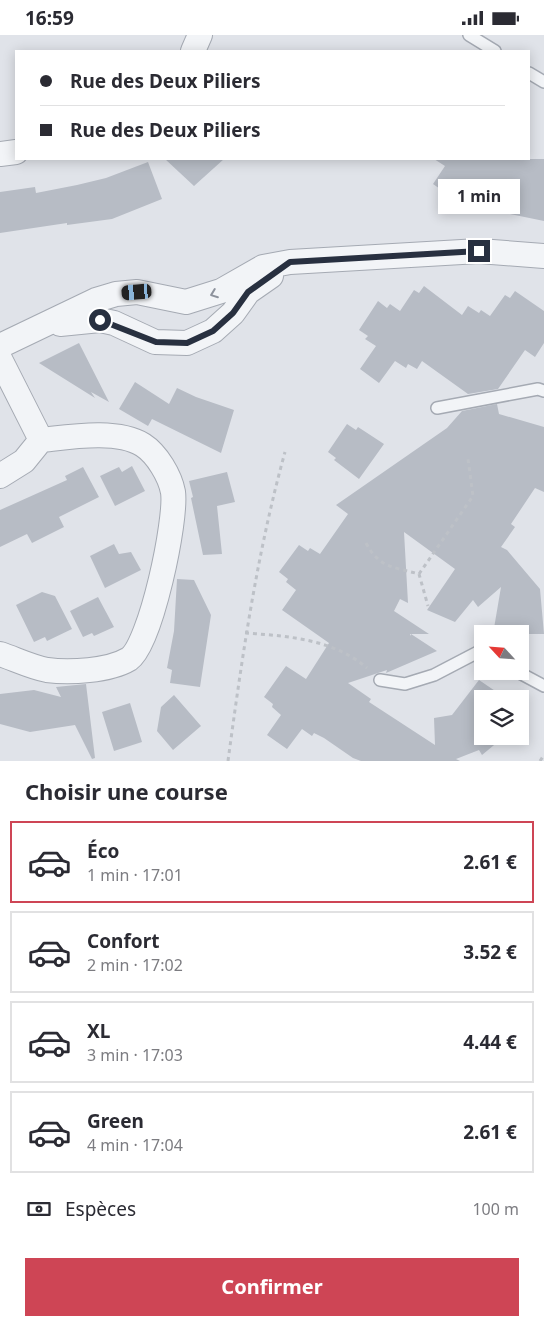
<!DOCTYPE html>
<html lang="fr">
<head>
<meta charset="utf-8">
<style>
	body { margin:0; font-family:"Noto Sans",sans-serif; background:#f7f7f7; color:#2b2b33; height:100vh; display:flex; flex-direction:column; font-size:19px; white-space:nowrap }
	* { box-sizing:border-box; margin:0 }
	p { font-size:16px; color:#7c7c81 }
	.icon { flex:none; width:28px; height:28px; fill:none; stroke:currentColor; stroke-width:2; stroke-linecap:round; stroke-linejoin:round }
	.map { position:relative; height:726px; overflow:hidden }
	.drawer { display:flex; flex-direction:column; background:#fff; flex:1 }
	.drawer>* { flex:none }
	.hud { position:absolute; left:15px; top:15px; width:515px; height:110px; border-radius:0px; box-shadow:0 2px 12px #0003; display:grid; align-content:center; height:110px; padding:0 25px; background:#fff }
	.needle { width:32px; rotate:296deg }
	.fabs { position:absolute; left:474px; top:590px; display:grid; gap:10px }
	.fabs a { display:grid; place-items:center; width:55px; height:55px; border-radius:0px; background:#fff; box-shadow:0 2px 12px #0003; font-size:25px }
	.end { position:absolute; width:22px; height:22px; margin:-11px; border:6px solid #283040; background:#fff; box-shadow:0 0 0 2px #fff }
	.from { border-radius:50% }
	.bubble { position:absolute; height:35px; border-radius:0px; background:#fff; box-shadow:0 2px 12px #0003; font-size:16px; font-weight:700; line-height:35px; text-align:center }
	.car { position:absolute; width:15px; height:30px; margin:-15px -8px; border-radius:6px; box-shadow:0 0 4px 1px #0007; background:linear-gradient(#222 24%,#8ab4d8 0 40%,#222 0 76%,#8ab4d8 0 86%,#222 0) }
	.hud b { display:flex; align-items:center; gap:18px; height:48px; font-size:19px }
	.hud b+b { border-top:1px solid #e1e1e2 }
	.hud i { width:12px; height:12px; background:#2b2b33 }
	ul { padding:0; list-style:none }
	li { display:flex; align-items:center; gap:15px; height:82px; margin:0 10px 8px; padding:0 15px; border:2px solid #e1e1e2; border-radius:0px }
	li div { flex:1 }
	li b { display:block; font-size:19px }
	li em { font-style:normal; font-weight:700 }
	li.selected { border-color:#ce4555 }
	li>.icon { width:45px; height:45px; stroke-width:1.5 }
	h2 { padding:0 25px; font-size:22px; line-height:60px }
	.pay { display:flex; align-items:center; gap:12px; height:55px; padding:0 25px; font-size:19px }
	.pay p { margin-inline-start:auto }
	.action { display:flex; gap:10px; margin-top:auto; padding:10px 25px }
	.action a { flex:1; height:58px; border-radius:0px; background:#ce4555; color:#fff; font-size:20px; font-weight:700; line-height:58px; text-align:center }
	.status { display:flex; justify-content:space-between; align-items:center; height:35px; padding:0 25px; background:#fff; direction:ltr }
	.status svg { height:14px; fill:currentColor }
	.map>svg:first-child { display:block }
	.building { fill:#b7bcc5 }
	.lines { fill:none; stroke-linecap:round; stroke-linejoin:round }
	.lane-casing { stroke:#a5aab3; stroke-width:14 }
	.street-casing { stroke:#a5aab3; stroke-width:26 }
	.path { stroke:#bdc1c7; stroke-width:3; stroke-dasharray:4 4; stroke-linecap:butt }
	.lane { stroke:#f2f4f7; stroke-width:11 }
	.street { stroke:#f2f4f7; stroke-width:24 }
	.oneway { stroke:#8d929c }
	.route { stroke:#283040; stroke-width:6 }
</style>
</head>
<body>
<div class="status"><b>16:59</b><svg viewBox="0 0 49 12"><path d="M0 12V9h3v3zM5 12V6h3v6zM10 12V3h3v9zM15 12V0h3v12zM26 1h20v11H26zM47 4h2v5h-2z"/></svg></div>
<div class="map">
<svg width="544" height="726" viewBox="0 0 544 726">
	<rect width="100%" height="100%" fill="#e0e3e9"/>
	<path class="building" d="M165,124H224L194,151Z
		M434,124H544V186L510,179L512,175L465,145L453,163L433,149L445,131Z
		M148,127L162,164L112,184L67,190V188L0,198V157L35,152L36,158L77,150L106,143Z
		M424,251L462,280L468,271L479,278L481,275L490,281L505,260L510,263L515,256L544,276V308L535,322L525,315L498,354L468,359L422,326L417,334L408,329L406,333L395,326L379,348L360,334L376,311L365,304L368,301L359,295L378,266L387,273L390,269L400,276L414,255L419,258Z
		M79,308L109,367L91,357L95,363L39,328Z
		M135,347L169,369L177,353L196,362L234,375L221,418L152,384L148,391L119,374Z
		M497,369L499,379L544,392V457L535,453L511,489L515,492L501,512L507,515L540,554L544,599H493L501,552L478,572L473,565L455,587L427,575L455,534L404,497L408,568L400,564L394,576L429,599H410V601L411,599L437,616L386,638L387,635L348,648L371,664L369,667L435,710L434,683L452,680L479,645L507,664H482V701H505L482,720L479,715L456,724L460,726H361L353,723L324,703L314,698L312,701L302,694L287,714L267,700L281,680L272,672L273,669L264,662L286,631L306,644L329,608L282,575L296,555L286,547L288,544L279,537L299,510L308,516L310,513L320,519L348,479L336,470L447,393L462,376Z
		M347,389L356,395L358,392L384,409L359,444L334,425L336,423L328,417Z
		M132,431L145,456L115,471L100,441L119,432L122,437Z
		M83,432L99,462L59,482L64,492L32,508L27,499L0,512V475L67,445L65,441Z
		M227,437L235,467L217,471L222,519L203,520L191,463L193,462L189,446Z
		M114,509L119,519L131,517L141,535L105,553L90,521Z
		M177,544L194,545L211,580L200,652L170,648L172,635L167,633L174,596Z
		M42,557L55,561L72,594L47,606L45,602L34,607L16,570Z
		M98,562L114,592L94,601L92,598L83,602L70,576Z
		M86,649L95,723L92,724L75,690L30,697L0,689V659L34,655L61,662L56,652Z
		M174,660L201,691L173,715L157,696L161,672Z
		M130,668L142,707L114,716L102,677Z"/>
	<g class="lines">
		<g class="lane-casing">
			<path id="lane" d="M469,0L495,16
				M529,38L544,47
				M437,373L538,354L544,356
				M516,636L544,651
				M380,645L405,649L434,640L480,616L482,618"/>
		</g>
		<g class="street-casing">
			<path id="street" d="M193,16L200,0
				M0,119L16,117
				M60,289L100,285L114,288L155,307L187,308L213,296L233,278L248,257L271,241
				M0,311L96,265L116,259L137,257L186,267L221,256L263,232L290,227L479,216L544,221
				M0,324L41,405L24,426L0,441
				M0,619C15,624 31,632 47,635C69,638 109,636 129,624C151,609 177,484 173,457C170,441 157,419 143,410C117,394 70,402 41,405"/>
		</g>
		<path class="path" d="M366,508C379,533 394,532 419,539L428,571
			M419,539L473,461L468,424
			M245,598C288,601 333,604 367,633
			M228,726C242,622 257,518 285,417
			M540,726L544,720"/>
		<use href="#lane" class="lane"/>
		<use href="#street" class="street"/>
	</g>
	<defs><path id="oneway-chevron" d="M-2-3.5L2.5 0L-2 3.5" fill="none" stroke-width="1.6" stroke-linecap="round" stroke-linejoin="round" transform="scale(1.25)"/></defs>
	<use class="oneway" href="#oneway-chevron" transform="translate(214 259) rotate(159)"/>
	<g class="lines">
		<path class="route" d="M100,285L156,307L187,308L213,296L233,278L248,257L290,227L479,216"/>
	</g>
</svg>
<div class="fabs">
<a><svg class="needle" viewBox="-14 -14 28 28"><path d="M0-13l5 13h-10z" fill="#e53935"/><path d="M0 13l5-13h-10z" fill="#7c7c81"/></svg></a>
<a><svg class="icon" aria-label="layers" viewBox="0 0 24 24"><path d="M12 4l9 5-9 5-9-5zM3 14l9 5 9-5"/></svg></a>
</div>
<i class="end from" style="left:100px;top:285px"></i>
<i class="end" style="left:479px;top:216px"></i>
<div class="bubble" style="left:438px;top:144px;width:82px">1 min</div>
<i class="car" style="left:137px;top:257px;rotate:265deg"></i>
<div class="hud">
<b><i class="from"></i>Rue des Deux Piliers</b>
<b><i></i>Rue des Deux Piliers</b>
</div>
</div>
<section class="drawer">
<h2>Choisir une course</h2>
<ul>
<li class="selected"><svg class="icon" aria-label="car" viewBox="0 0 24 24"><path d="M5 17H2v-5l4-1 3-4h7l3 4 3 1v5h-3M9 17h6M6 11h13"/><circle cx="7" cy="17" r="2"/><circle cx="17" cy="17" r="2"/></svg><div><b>Éco</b><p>1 min · 17:01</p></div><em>2.61 €</em></li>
<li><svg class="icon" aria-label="car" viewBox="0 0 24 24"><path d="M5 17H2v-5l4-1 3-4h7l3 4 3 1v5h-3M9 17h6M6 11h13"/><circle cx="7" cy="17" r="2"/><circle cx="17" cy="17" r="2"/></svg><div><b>Confort</b><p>2 min · 17:02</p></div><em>3.52 €</em></li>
<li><svg class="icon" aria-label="car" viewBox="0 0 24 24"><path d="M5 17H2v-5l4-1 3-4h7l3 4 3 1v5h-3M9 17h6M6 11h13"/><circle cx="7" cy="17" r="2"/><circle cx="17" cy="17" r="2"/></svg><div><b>XL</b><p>3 min · 17:03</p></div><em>4.44 €</em></li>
<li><svg class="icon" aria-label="car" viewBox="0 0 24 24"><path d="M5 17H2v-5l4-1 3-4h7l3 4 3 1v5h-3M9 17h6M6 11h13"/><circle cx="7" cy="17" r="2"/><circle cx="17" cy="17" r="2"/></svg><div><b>Green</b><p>4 min · 17:04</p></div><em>2.61 €</em></li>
</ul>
<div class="pay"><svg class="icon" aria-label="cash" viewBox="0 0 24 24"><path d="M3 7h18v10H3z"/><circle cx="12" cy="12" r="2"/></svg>Espèces<p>100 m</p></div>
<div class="action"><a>Confirmer</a></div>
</section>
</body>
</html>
